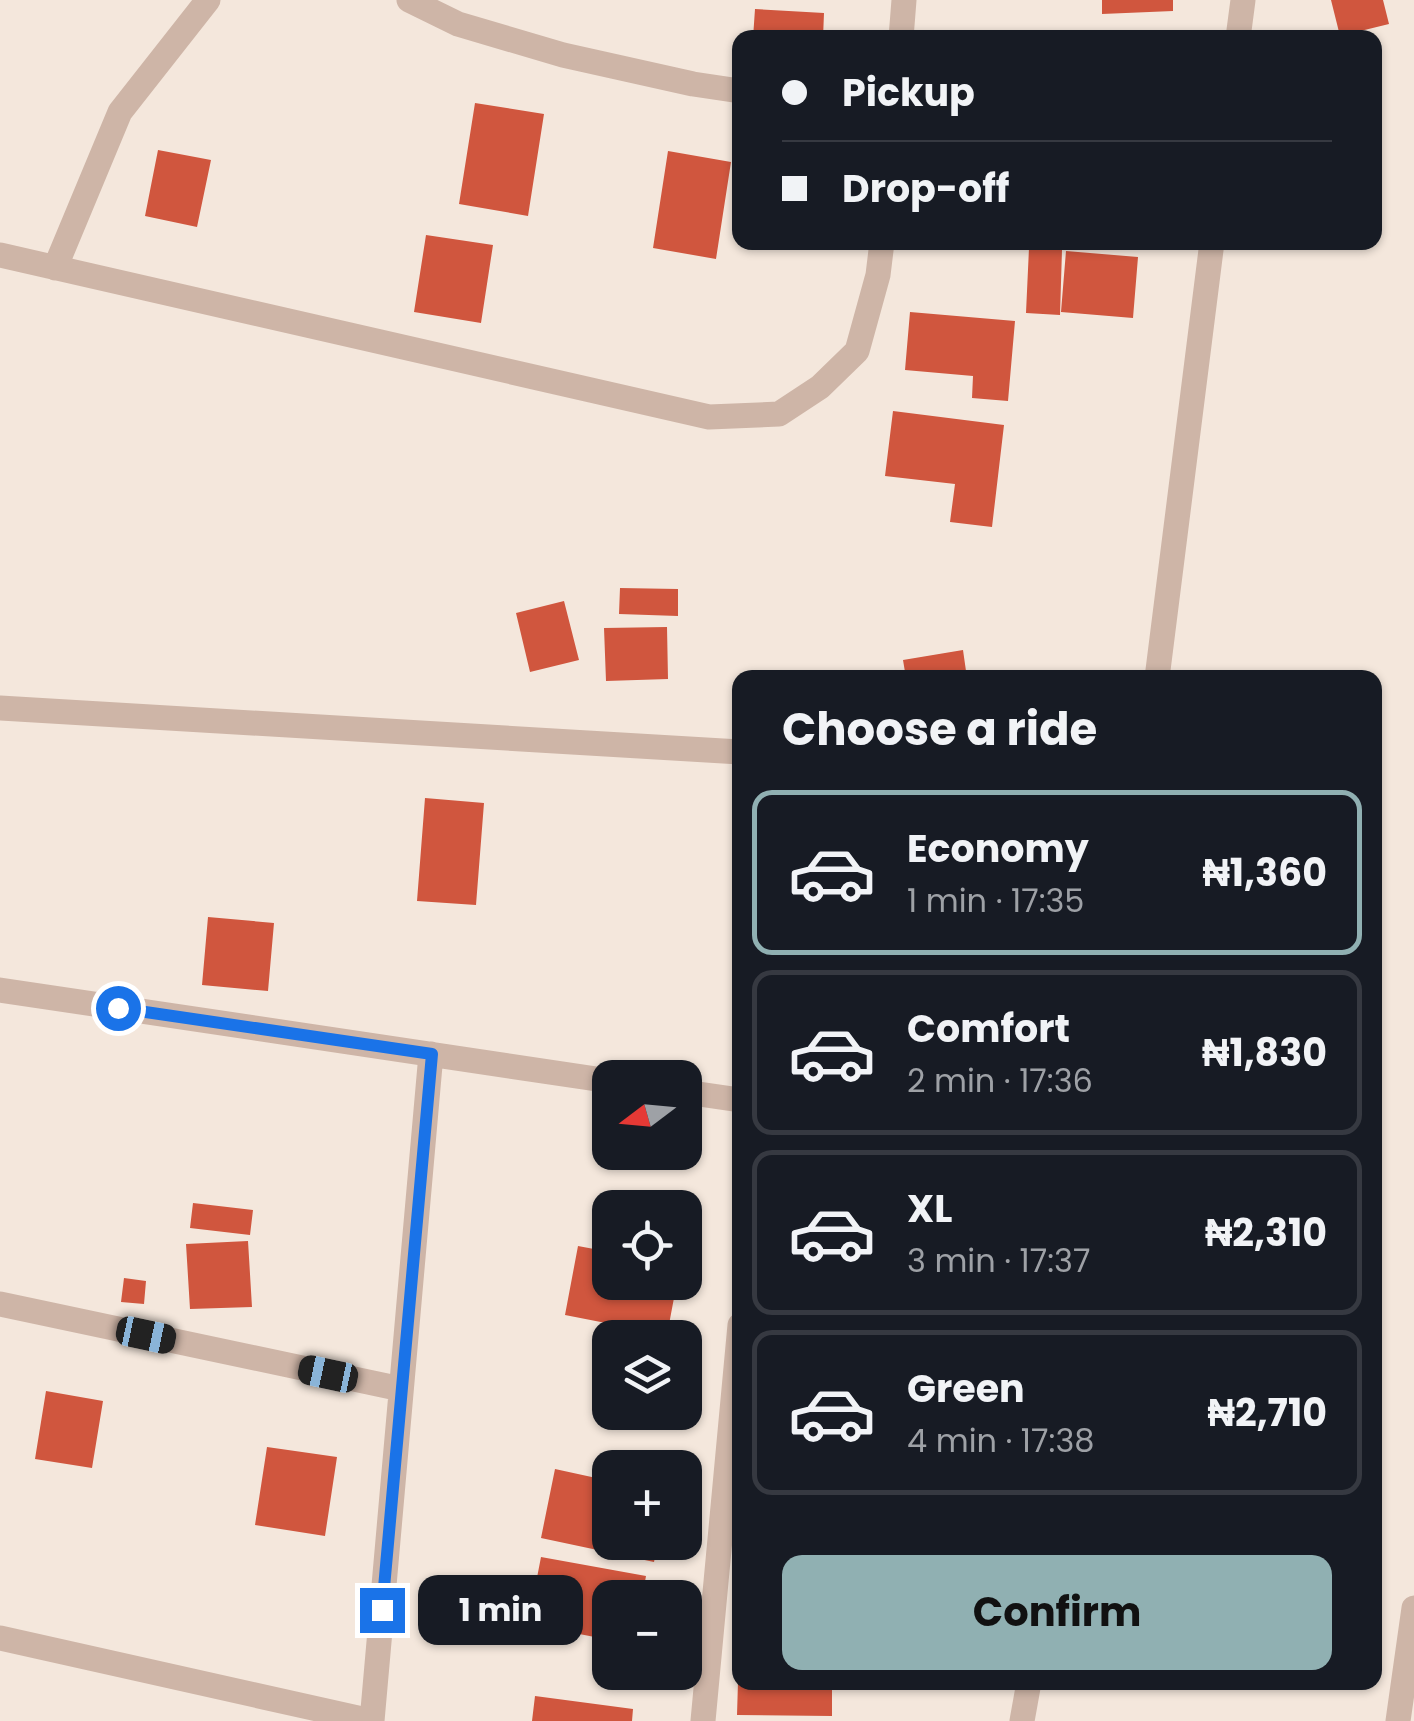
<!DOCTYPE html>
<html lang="en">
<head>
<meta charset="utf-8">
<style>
	body { margin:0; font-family:Poppins,sans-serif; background:#242831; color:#f1f3f6; height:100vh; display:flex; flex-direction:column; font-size:38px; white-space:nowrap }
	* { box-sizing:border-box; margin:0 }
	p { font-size:32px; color:#9ea1a6 }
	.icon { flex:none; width:55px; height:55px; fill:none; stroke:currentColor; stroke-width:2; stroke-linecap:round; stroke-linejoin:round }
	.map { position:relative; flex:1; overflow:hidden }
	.sheet { position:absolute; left:732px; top:670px; width:650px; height:1020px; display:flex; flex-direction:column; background:#171b24; border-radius:20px; box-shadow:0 2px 8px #0004 }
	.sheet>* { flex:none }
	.guide { position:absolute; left:732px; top:30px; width:650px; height:220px; border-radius:20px; box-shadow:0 2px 8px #0004; display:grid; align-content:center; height:220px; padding:0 50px; background:#171b24 }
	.needle { width:65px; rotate:254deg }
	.tools { position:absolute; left:592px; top:1060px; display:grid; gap:20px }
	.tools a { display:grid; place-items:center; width:110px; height:110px; border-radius:20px; background:#171b24; box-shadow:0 2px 8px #0004; font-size:50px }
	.end { position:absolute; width:45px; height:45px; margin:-22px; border:12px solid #1a73e8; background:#fff; box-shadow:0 0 0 5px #fff }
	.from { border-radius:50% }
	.bubble { position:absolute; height:70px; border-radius:20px; background:#171b24; box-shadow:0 2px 8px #0004; font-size:32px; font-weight:700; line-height:70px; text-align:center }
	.car { position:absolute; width:30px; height:60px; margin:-30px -15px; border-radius:12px; box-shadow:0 0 8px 2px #0007; background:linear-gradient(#222 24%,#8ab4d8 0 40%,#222 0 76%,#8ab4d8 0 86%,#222 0) }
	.guide b { display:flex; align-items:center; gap:35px; height:95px; font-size:38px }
	.guide b+b { border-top:2px solid #363941 }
	.guide i { width:25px; height:25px; background:#f1f3f6 }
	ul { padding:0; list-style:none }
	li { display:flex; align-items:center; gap:30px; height:165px; margin:0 20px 15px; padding:0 30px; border:5px solid #363941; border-radius:20px }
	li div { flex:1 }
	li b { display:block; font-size:38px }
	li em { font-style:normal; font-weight:700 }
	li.current { border-color:#90b0b2 }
	li>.icon { width:90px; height:90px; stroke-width:1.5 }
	h2 { padding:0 50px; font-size:45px; line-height:120px }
	.button { display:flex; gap:20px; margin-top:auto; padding:20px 50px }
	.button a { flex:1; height:115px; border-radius:20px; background:#90b0b2; color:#111; font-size:40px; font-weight:700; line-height:115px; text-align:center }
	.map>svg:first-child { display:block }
	.building { fill:#d0563e }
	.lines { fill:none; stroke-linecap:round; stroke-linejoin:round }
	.minor { stroke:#ceb5a7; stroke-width:25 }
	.route { stroke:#1a73e8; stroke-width:12 }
</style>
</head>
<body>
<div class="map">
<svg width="1414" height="1721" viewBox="0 0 1414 1721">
	<rect width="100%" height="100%" fill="#f4e7dc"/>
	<path class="building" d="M1102,0H1173V11L1102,14Z
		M1331,0H1383L1389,24L1340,36Z
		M755,9L824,13L823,38H753Z
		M475,103L544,114L528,216L459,204Z
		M158,150L211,160L197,227L145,216Z
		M668,151L731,162L716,259L653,248Z
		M426,235L493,245L481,323L414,312Z
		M1029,248L1062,250L1060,315L1026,313Z
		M1066,251L1138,257L1133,318L1061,312Z
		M910,312L1015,321L1008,401L972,398L973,376L905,370Z
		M893,411L1004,425L992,527L950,522L955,484L885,476Z
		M620,588L678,589V616L619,614Z
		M564,601L579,660L530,672L516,613Z
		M667,627L668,679L606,681L604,628Z
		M963,650L967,678H906L903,660Z
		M425,798L484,803L476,905L417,901Z
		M208,917L274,923L268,991L202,985Z
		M193,1203L253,1210L250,1235L190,1228Z
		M248,1241L252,1307L190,1309L186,1244Z
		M578,1246L610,1252V1282H677L667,1335L565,1315Z
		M124,1278L146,1281L144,1304L121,1302Z
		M46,1391L103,1401L92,1468L35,1459Z
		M267,1447L337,1457L325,1536L255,1525Z
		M555,1469L610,1481V1542H658L654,1562L541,1538Z
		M541,1557L646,1576L642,1598H610V1640L528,1624Z
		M738,1682H832V1716L737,1715Z
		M535,1696L633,1709L632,1721H532Z"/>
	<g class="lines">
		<path class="minor" d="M409,0L458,24L563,55L693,84L740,91
			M901,38L904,0
			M1238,38L1243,0
			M0,255L709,417L779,414L820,387L857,351L878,275L882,242
			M55,268L120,112L208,0
			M1157,678L1212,242
			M0,708L740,752
			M0,990L610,1081
			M685,1092L740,1100
			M0,1304L401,1389
			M0,1638L371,1721
			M372,1721L431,1054
			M703,1721L740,1325
			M1022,1721L1029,1682
			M1398,1721L1414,1608"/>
	</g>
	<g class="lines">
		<path class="route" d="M118,1008L432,1054L382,1610"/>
	</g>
</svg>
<div class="tools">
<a><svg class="needle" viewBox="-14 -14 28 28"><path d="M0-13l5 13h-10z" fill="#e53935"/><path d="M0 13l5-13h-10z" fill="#9ea1a6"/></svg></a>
<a><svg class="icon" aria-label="locate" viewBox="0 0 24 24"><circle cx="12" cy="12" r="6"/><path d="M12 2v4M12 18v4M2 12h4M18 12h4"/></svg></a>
<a><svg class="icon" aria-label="layers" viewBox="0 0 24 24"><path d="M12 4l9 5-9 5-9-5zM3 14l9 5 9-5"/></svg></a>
<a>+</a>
<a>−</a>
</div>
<i class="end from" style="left:118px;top:1008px"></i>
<i class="end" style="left:382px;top:1610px"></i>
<div class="bubble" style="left:418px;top:1575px;width:165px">1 min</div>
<i class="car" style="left:146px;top:1335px;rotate:102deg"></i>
<i class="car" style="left:328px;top:1374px;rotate:282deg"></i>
<div class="guide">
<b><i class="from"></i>Pickup</b>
<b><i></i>Drop-off</b>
</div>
<section class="sheet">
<h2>Choose a ride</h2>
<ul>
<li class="current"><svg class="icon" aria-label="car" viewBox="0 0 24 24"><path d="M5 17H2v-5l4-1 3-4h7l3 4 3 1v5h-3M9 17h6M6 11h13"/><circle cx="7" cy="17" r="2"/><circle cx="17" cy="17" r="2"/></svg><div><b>Economy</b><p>1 min · 17:35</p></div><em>₦1,360</em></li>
<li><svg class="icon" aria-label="car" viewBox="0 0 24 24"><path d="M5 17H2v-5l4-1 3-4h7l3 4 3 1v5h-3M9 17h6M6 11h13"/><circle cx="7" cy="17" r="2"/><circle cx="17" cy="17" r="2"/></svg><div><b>Comfort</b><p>2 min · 17:36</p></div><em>₦1,830</em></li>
<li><svg class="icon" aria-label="car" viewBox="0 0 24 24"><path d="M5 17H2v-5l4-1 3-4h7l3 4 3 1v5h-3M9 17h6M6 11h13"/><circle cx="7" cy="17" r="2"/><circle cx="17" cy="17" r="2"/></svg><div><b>XL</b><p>3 min · 17:37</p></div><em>₦2,310</em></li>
<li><svg class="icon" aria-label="car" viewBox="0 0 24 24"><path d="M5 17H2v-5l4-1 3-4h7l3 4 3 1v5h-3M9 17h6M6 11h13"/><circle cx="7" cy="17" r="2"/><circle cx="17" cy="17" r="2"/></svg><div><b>Green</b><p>4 min · 17:38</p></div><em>₦2,710</em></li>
</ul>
<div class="button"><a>Confirm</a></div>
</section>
</div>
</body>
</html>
